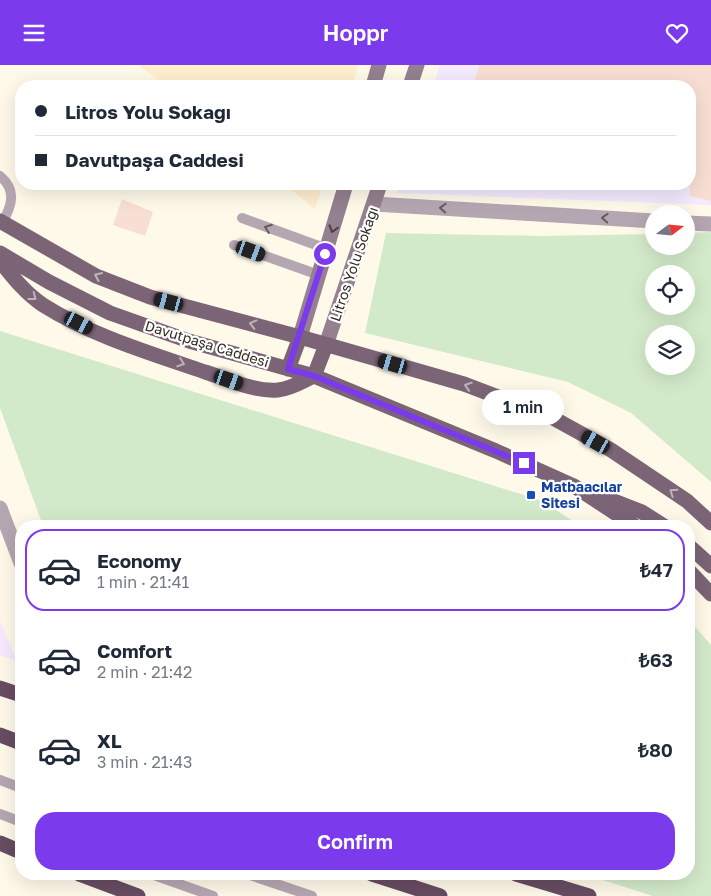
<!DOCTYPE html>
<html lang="en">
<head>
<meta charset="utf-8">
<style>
	body { margin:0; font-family:"Golos Text",sans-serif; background:#f2f2f3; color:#1f2937; height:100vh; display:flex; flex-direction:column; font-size:19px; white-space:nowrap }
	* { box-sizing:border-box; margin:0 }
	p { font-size:16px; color:#747a83 }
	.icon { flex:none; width:28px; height:28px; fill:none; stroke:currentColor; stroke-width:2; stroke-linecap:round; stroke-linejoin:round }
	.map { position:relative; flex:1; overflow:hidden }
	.sheet { position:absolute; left:15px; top:455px; width:680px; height:360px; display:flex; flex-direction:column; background:#fff; border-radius:20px; box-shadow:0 5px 20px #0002 }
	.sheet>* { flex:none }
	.top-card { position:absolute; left:15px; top:15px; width:681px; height:110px; border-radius:20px; box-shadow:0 5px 20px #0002; display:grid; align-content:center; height:110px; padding:0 20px; background:#fff }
	.needle { width:32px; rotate:74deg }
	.tools { position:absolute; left:645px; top:140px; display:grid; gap:10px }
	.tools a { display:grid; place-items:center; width:50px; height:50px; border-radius:50%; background:#fff; box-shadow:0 5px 20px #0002; font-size:25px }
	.end { position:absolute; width:22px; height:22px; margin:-11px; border:6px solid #7c3aed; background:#fff; box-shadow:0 0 0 2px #fff }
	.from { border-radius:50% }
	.bubble { position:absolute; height:35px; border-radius:18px; background:#fff; box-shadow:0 5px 20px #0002; font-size:16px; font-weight:600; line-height:35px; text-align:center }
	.car { position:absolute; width:15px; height:30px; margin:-15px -8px; border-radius:6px; box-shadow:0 0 4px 1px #0007; background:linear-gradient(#222 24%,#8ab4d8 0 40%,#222 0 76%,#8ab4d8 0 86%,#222 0) }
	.top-card b { display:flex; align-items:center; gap:18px; height:48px; font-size:19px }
	.top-card b+b { border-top:1px solid #e0e1e3 }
	.top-card i { width:12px; height:12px; background:#1f2937 }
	ul { padding:9px 0 0; list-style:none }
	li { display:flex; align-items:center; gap:15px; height:82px; margin:0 10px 8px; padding:0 10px; border:2px solid transparent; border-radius:20px }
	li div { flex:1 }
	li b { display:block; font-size:19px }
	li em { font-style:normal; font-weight:600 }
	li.current { border-color:#7c3aed }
	li>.icon { width:45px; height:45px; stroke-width:1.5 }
	.action { display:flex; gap:10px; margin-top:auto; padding:10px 20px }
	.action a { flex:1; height:58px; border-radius:20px; background:#7c3aed; color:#fff; font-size:20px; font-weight:600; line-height:58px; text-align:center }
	header { display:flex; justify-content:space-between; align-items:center; height:65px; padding:0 20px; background:#7c3aed; color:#fff; font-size:22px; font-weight:600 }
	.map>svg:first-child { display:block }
	.commercial { fill:#f5eaff }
	.industrial { fill:#f6eafe }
	.built { fill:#feefcd }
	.green { fill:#d3eaca; fill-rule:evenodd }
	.building { fill:#f8dfd3 }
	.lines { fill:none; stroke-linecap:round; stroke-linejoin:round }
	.lane { stroke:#b5a7b2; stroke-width:10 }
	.street { stroke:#b5a7b2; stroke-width:15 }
	.secondary { stroke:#948090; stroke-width:15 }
	.primary { stroke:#7c6477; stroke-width:15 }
	.highway { stroke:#674c62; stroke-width:15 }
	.oneway { stroke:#665d59 }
	.oneway2 { stroke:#4a403a }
	.oneway3 { stroke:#beb2bb }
	.route { stroke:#7c3aed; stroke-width:6 }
	.transit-dot { fill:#1a4fb4; stroke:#fff; stroke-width:2 }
	.labels { text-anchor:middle; stroke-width:4.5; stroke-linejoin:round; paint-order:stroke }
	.street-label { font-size:14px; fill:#312b1e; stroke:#fff }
	.transit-label { font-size:14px; font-weight:bold; fill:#164399; stroke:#fff; text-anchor:start }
</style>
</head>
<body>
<header><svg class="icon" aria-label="menu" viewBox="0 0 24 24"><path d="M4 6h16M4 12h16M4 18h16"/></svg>Hoppr<svg class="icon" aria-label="heart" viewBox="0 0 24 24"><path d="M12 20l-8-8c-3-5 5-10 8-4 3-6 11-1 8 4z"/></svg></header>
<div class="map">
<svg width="711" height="831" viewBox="0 0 711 831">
	<rect width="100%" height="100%" fill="#fff9ea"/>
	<path class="commercial" d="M440,0H711V140L397,128L400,119H690V21H433Z"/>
	<path class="industrial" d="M0,556L17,596L0,590Z"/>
	<path class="built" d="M139,0H358L352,21H165Z
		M284,119H323L315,144Z"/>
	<path class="green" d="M711,167V417L631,348L568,317L365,268L386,168L542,171L654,169V181H686V168ZM654,209H686V241H654ZM654,269H686V301H654Z
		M0,266L543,436L580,461H43L0,343Z
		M689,555L711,580V831H653L584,809H689Z"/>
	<path class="building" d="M479,0H711V136L690,131V21H473Z
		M122,134L153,147L145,171L113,160Z"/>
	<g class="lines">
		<path class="lane" d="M0,111C17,125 12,141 2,158
			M242,153L327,184
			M234,180L319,210
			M0,715L21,723
			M0,749L21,757
			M151,809L213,831
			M247,809L312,831"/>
		<path class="street" d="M374,139L654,156
			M686,158L711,159
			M0,443L21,498"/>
		<path class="secondary" d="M373,21L379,0
			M410,21L417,0
			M300,272L346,119
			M326,280L380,119"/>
		<path class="primary" d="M0,156L96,211L150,232L300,272L464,319L553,353L611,385L687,436L711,458
			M0,188L49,217L110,248L189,276L314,311L496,386L574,421L635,461
			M0,196C13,212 25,228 43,240C92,271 150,288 205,307C228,314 254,327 278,325C291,324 303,316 314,311L326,280
			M288,304L300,272
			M601,431L642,447L664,461
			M689,481L711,501
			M689,506L711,529"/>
		<path class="highway" d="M0,623L21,630
			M0,670L21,678
			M0,778L21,787
			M79,809L138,831
			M372,809L440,831
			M516,809L589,831"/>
	</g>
	<defs><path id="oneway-chevron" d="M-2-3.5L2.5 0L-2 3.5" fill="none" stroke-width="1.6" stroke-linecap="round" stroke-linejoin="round" transform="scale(1.25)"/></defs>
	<g class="oneway">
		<use href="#oneway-chevron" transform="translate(443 143) rotate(-177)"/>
		<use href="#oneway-chevron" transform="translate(605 153) rotate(-177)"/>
		<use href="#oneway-chevron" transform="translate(268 163) rotate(-160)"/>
	</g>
	<use class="oneway2" href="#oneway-chevron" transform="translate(333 164) rotate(106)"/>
	<g class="oneway3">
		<use href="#oneway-chevron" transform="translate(98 211) rotate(-156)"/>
		<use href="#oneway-chevron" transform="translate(33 232) rotate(37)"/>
		<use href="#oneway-chevron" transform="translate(253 259) rotate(-165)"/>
		<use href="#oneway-chevron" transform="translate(181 298) rotate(19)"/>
		<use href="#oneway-chevron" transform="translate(468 321) rotate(-162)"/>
		<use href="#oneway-chevron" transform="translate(673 427) rotate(-146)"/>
	</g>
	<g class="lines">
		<path class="route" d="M325,189L288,304L314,311L524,398"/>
	</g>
	<rect class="transit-dot" x="526" y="425" width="10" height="10" rx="2.5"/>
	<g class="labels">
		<g class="street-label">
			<text transform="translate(354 199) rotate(-71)" y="5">Litros Yolu Sokağı</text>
			<text transform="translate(207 279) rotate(17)" y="5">Davutpaşa Caddesi</text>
		</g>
		<g class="transit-label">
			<text x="541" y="427">Matbaacılar<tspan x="541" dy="16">Sitesi</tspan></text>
		</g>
	</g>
</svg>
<div class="tools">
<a><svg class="needle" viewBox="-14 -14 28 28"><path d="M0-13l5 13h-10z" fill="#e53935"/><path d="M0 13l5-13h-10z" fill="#747a83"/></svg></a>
<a><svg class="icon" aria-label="locate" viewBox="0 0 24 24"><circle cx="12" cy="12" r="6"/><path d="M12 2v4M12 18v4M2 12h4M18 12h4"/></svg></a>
<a><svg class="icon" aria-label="layers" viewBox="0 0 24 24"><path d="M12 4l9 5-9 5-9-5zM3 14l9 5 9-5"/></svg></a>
</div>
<i class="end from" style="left:325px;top:189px"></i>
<i class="end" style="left:524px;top:398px"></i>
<div class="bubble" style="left:482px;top:325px;width:82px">1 min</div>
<i class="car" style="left:251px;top:186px;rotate:110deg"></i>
<i class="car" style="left:169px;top:237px;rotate:285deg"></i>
<i class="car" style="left:79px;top:258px;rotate:117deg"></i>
<i class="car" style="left:393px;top:299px;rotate:286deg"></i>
<i class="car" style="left:229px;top:315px;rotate:109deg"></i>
<i class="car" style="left:596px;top:377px;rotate:299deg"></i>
<div class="top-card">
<b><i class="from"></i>Litros Yolu Sokağı</b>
<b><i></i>Davutpaşa Caddesi</b>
</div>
<section class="sheet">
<ul>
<li class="current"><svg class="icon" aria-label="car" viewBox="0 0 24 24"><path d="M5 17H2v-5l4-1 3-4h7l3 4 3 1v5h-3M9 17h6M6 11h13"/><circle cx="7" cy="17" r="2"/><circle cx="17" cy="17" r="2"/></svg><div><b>Economy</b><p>1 min · 21:41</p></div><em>₺47</em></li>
<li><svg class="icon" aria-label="car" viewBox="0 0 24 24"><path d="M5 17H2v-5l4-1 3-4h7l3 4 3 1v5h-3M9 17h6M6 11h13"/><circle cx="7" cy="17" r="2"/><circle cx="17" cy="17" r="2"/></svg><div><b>Comfort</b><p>2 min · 21:42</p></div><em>₺63</em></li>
<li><svg class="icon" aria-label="car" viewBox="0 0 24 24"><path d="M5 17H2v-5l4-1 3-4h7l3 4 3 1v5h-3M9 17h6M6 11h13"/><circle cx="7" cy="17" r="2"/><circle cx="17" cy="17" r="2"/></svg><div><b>XL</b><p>3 min · 21:43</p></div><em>₺80</em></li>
</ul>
<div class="action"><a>Confirm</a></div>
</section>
</div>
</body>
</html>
